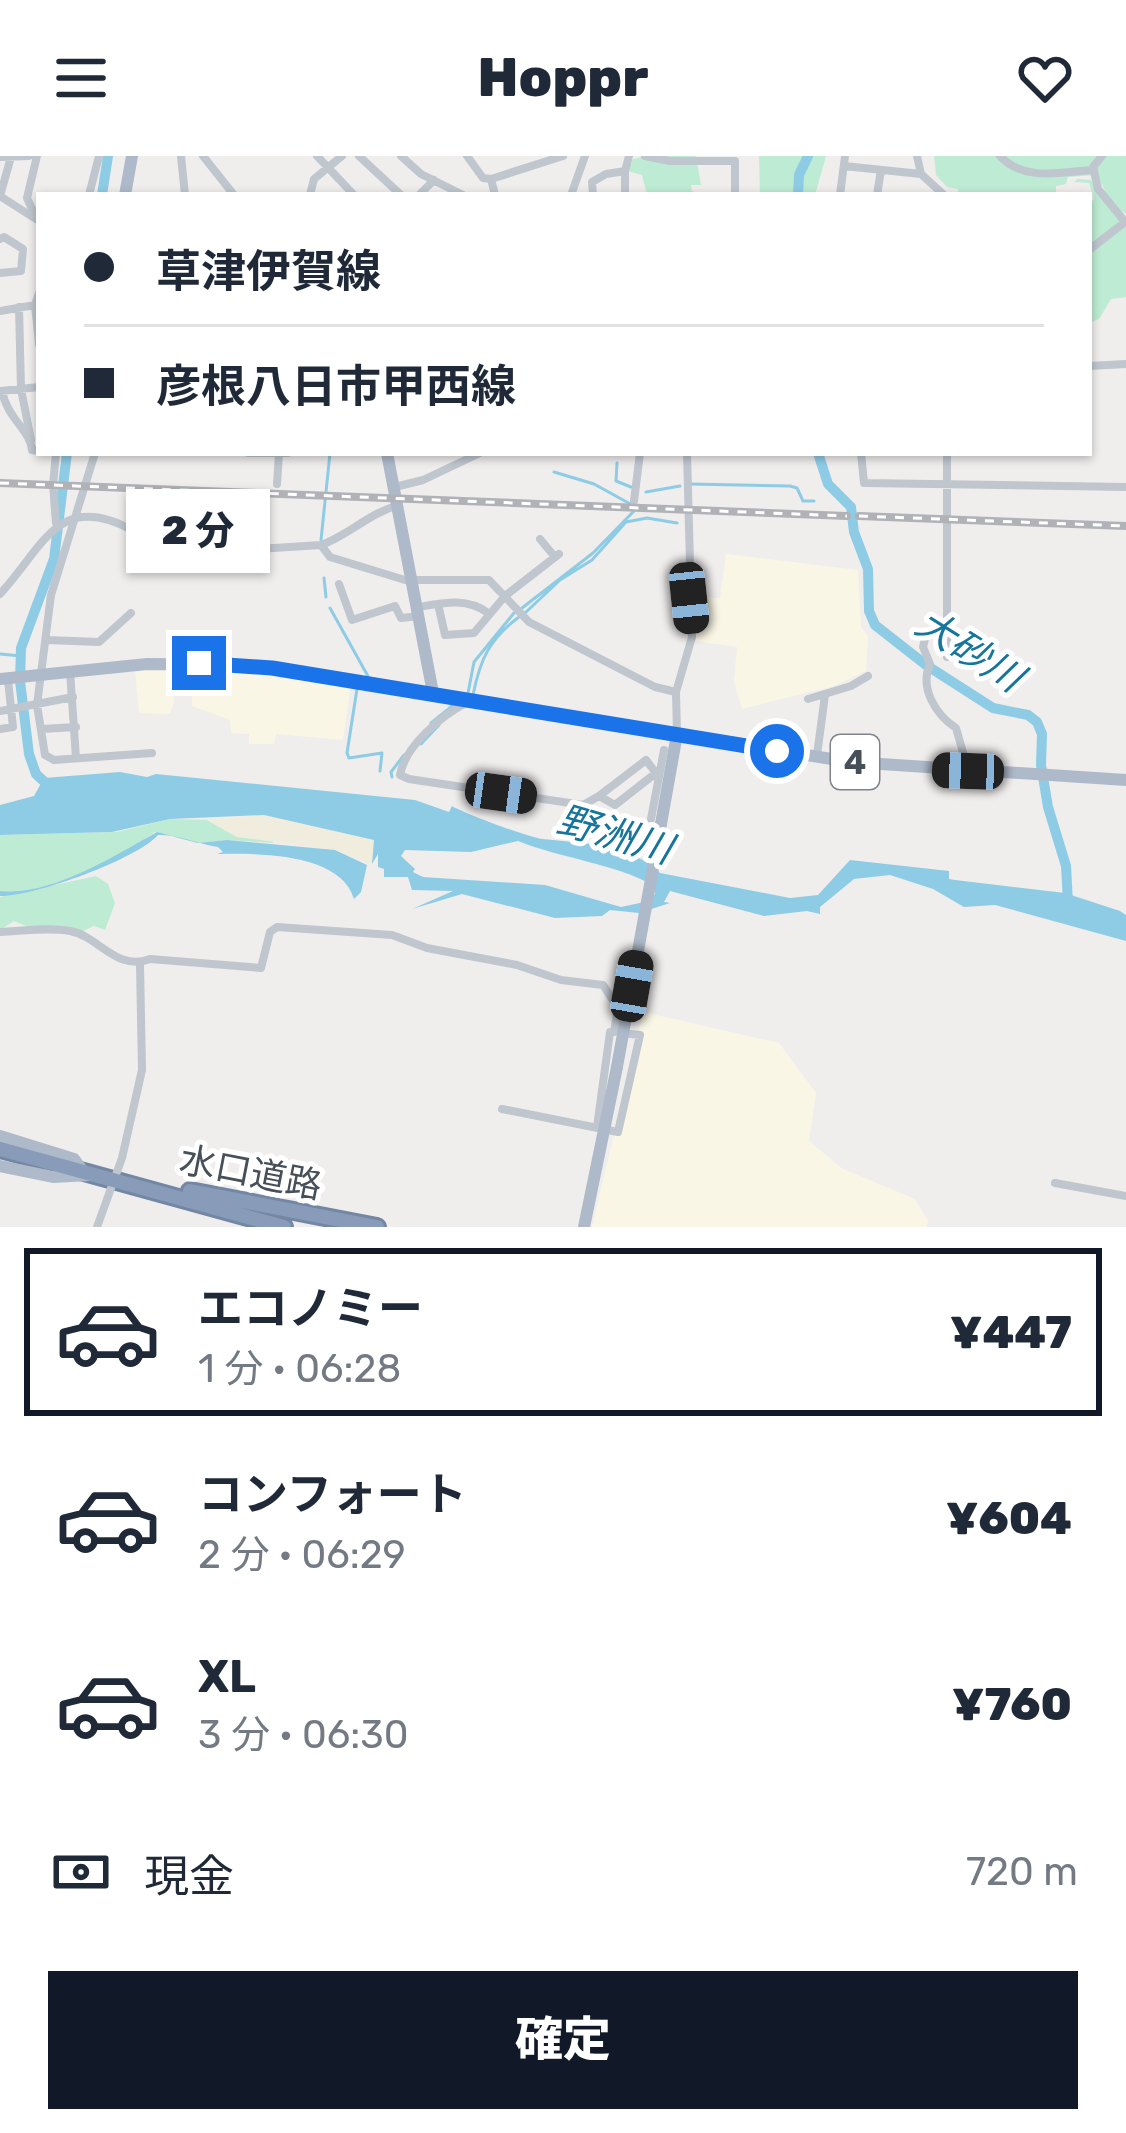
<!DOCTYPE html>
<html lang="ja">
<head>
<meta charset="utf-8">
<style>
	body { margin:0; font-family:Rubik,"Noto Sans JP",sans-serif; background:#f6f6f7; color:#1f2937; height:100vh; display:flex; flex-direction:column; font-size:45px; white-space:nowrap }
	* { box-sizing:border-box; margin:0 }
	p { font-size:39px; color:#747a83 }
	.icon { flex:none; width:66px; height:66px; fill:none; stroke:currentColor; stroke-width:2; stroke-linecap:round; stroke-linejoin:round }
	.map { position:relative; height:1071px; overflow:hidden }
	.sheet { display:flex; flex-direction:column; background:#fff; flex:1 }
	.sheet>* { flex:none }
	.banner { position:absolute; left:36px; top:36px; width:1056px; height:264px; border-radius:0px; box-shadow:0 3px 9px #0004; display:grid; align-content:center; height:264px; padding:0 48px; background:#fff }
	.end { position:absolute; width:54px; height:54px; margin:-27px; border:15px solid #1a73e8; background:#fff; box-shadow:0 0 0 6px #fff }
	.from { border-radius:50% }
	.bubble { position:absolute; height:84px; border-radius:0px; background:#fff; box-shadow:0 3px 9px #0004; font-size:39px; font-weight:800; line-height:84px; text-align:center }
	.car { position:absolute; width:36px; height:72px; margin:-36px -18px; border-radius:15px; box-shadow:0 0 9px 3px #0007; background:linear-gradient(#222 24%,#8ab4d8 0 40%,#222 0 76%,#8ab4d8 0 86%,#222 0) }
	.banner b { display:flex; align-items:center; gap:42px; height:114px; font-size:45px }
	.banner b+b { border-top:3px solid #e0e1e3 }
	.banner i { width:30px; height:30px; background:#1f2937 }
	ul { padding:21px 0 0; list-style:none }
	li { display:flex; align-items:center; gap:36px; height:168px; margin:0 24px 18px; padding:0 24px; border:6px solid transparent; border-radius:0px }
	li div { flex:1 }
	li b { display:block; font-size:45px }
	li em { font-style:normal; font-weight:800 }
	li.active { border-color:#111827 }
	li>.icon { width:108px; height:108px; stroke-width:1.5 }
	.pay { display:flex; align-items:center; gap:30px; height:132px; padding:0 48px; font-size:45px }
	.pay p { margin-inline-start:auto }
	.primary-button { display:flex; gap:24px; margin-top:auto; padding:24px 48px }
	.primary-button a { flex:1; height:138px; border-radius:0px; background:#111827; color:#fff; font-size:48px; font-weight:800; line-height:138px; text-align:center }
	header { display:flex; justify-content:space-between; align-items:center; height:156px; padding:0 48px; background:#fff; font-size:54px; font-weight:800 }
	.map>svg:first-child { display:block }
	.commercial { fill:#faf6e6 }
	.green { fill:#beebd3 }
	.sand { fill:#f0ecde }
	.water { fill:#8ecce5; fill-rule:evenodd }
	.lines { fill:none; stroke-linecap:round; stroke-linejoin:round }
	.stream { stroke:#8ecce5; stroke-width:3 }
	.river { stroke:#8ecce5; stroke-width:10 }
	.highway-casing { stroke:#7387a4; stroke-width:20 }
	.minor { stroke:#bfc6ce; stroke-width:8 }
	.major { stroke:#aebaca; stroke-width:12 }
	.highway { stroke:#889cb9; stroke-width:14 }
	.rail-casing { stroke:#b0b2b7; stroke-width:8 }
	.rail { stroke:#fff; stroke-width:3; stroke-dasharray:9; stroke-linecap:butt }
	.major-bridge { stroke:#aebaca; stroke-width:12 }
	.route { stroke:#1a73e8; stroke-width:15 }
	.labels { text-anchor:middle; stroke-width:10; stroke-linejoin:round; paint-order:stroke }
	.shield { fill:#fff; stroke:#7e848b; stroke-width:3 }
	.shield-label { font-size:33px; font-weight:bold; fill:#474f59 }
	.street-label { font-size:36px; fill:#474f59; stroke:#fff }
	.water-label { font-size:39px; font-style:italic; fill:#16759c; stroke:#fff }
</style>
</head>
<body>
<header><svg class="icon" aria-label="menu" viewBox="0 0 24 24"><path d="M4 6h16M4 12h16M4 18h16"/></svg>Hoppr<svg class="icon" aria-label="heart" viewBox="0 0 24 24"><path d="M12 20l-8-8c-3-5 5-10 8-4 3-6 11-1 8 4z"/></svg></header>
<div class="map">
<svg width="1126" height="1071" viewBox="0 0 1126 1071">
	<rect width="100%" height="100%" fill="#f0eded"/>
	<path class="commercial" d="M726,398L858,414L861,471L868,480L866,515L834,530L742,553L734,526L737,491L696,485L694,440L720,442Z
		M173,512L174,547L170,558L139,557L135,514Z
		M193,513L286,519L351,529L343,584L276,578L274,588H249V578L231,577L230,564L192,550Z
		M643,856L779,887L816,937L809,985L843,1013L915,1043L928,1065L926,1071H592Z"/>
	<path class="green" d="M646,0H696L701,29H691L692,35L703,39H647L642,19L628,15L633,3Z
		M759,0H826L815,39H760Z
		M934,0H1126V58L1112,49L1097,19L1068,21L1066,28L1056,30V39H958V33L947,31L936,19Z
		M1078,23L1091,24L1126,71V141L1111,143L1099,163L1089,167V48L1094,43L1089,27L1074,26Z
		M170,663L207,664L237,681L273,683V687L227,684L198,687L155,676C119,703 46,740 0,735V679L117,676Z
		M96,720L108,728L115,747L105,774L94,770L81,776L33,773L14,765L0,774V741Z"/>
	<path class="sand" d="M264,659L375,684L372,708L335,694L237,681L207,664Z"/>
	<path class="water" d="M120,616L147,621L156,618L415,644L449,656L452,650C463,657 530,682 543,683C581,687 632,688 660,717L790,742L818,739L850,704L949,715V723L955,724L1065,737L1120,755L1126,759V785L995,749L964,751L933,733L890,719L854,723L820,751V758L807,755L764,760L670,735L664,746L670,747L639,757L610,754L602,760L555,762L462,738L412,753L453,735L412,734L408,721H384V713L378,711V698L372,708L374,684L264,659L170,663L112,676L0,679V649L34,640L44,622ZM518,685C563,703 613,707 655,730V738L649,745L621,751L545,729L423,721L413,716L415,713L401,700L405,694L471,696Z
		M157,676L198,687L227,684L335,694L367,709L361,736L354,743C341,697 259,697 217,698L223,696L218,691C198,688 178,678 158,679C137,703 33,741 0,740V735C52,740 114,700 157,676Z"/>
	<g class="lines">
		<path class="stream" d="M617,307L616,325L631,331
			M554,316L594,328L634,350
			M690,328L790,330L797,332L803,345H814
			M646,336L680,330
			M321,384L330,297
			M324,422L326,441
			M330,452L369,522
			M522,452L593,397L634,355
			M525,457L560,424L592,404L626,366L647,362L677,367
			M0,498L21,500
			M357,533L347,597L349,602L382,597L380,615
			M468,537L474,506L514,457
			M473,539C480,504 489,483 519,461
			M431,567L456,547
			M421,588L439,569
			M392,621L391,616L404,599"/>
		<path class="river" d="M102,39L108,0
			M798,39L799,19L808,0
			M818,297L828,328L851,351L854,376L868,413L869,455L875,469L926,509L993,552L1028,559L1037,566L1042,578L1041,609L1048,651L1066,710L1068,747
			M49,630L36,618L29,598L20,525L21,492L54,403L67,297"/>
		<g class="highway-casing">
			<path id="highway" d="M0,993L284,1071
				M190,1035L377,1071"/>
		</g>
		<path class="minor" d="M181,0L185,39
			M203,0L234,39
			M317,0L354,39
			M359,0L401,39
			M401,0L421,18L463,39
			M467,0L483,22L491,23L563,0
			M645,0L670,5H735V39
			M917,0L921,18
			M1000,0C1024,26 1061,16 1093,14
			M1102,0L1093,11L1098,33L1126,67
			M0,1L29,0
			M11,1L0,40L39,65
			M844,10L921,18L944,39
			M491,23L495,39
			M89,39L99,0
			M310,39L314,23L342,0
			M419,39L434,24
			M571,39L585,0
			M593,39L592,26L606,18L625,15L629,0
			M625,39V15
			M840,39L845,0
			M877,39L881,14
			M36,62L27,42L37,0
			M0,83L4,81L23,93L21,115L0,117
			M1089,94L1125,66
			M39,137L35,149L39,188
			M19,151L21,233L31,284
			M0,155L35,149
			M1089,210L1126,208
			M1,235L39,231
			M2,235C7,262 30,274 32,294L39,295
			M95,297L51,439L37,549L45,599L54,604L152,597
			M248,297H288
			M861,297L864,327L1126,331
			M277,328L279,298
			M395,331L423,324L480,297
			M634,345L640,297
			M56,367L53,329L56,297
			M540,383L555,401
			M321,389L330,401L405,424H489L529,466L655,531L676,536
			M339,428L352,464L395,450L401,462L419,460
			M0,438C43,392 58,334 132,374C148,383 162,397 181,398L321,389C349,379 369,357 399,349
			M438,448L445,479L474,477L505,440L559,398
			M419,451C442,447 467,441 488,457
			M925,483L923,491L930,508C919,532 936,559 956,572L968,614
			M47,484L99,486L131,457
			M947,501V297
			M70,515L76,602
			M808,543L851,530L868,520
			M466,547C441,560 405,590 400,619L409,623L583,649L599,640
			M0,555L73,541
			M0,573L13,571L8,524
			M42,573L76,571
			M677,578L676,536L692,481L687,297
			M817,599L825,539
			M646,604L656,617L615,649L599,640Z
			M651,663L664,594
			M0,776C22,775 48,771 70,775C99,780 116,816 150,803L261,812L270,776L277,771L392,779L427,792L517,809L561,824L603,829L618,852L614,876H610L597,971
			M502,953L618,976L640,879L621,877
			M1055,1027L1126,1040
			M97,1071L122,1002L142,914L140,808"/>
		<path class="major" d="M125,39L132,0
			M387,297L433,537
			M0,523L147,508L248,509L850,606L1126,624
			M661,668L677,578
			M0,980L74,1003L82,1014
			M0,1010L53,1021L90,1019
			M584,1071L617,911"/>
		<use href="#highway" class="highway"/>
		<g class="rail-casing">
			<path id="rail" d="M0,327L847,360
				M859,360L1126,370"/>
		</g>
		<use href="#rail" class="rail"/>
		<path class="major-bridge" d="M617,911L661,668"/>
	</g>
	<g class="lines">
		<path class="route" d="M199,507L272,512L777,595"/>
	</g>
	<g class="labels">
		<rect class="shield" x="831" y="579" width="48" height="54" rx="9"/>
		<g class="shield-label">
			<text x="855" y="618">4</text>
		</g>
		<g class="street-label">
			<text transform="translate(251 1016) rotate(11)" y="13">水口道路</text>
		</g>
		<g class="water-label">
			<text transform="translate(970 494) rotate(32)" y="14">大砂川</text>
			<text transform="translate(615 678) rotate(16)" y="14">野洲川</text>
		</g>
	</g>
</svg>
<i class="end from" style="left:777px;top:595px"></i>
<i class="end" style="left:199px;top:507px"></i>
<div class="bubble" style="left:126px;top:333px;width:144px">2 分</div>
<i class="car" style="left:689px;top:442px;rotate:174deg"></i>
<i class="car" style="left:968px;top:615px;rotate:272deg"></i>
<i class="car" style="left:501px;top:637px;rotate:98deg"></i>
<i class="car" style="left:632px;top:830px;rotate:10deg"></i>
<div class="banner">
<b><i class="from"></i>草津伊賀線</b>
<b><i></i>彦根八日市甲西線</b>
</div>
</div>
<section class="sheet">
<ul>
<li class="active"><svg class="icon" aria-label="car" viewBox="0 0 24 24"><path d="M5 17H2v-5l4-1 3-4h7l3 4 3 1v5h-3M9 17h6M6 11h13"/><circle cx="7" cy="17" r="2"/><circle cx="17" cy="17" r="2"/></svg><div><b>エコノミー</b><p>1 分 · 06:28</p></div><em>¥447</em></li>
<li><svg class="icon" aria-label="car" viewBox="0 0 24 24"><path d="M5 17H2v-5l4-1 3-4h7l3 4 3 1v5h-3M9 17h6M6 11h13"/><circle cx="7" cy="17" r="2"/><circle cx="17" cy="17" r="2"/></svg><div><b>コンフォート</b><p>2 分 · 06:29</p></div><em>¥604</em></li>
<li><svg class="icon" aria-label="car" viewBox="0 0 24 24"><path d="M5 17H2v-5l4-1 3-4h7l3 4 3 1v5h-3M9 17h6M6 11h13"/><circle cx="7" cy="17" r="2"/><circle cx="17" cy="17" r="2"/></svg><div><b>XL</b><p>3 分 · 06:30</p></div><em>¥760</em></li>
</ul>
<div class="pay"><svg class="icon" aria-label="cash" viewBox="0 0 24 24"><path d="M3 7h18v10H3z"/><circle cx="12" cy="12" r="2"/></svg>現金<p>720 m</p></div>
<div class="primary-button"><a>確定</a></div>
</section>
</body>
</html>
